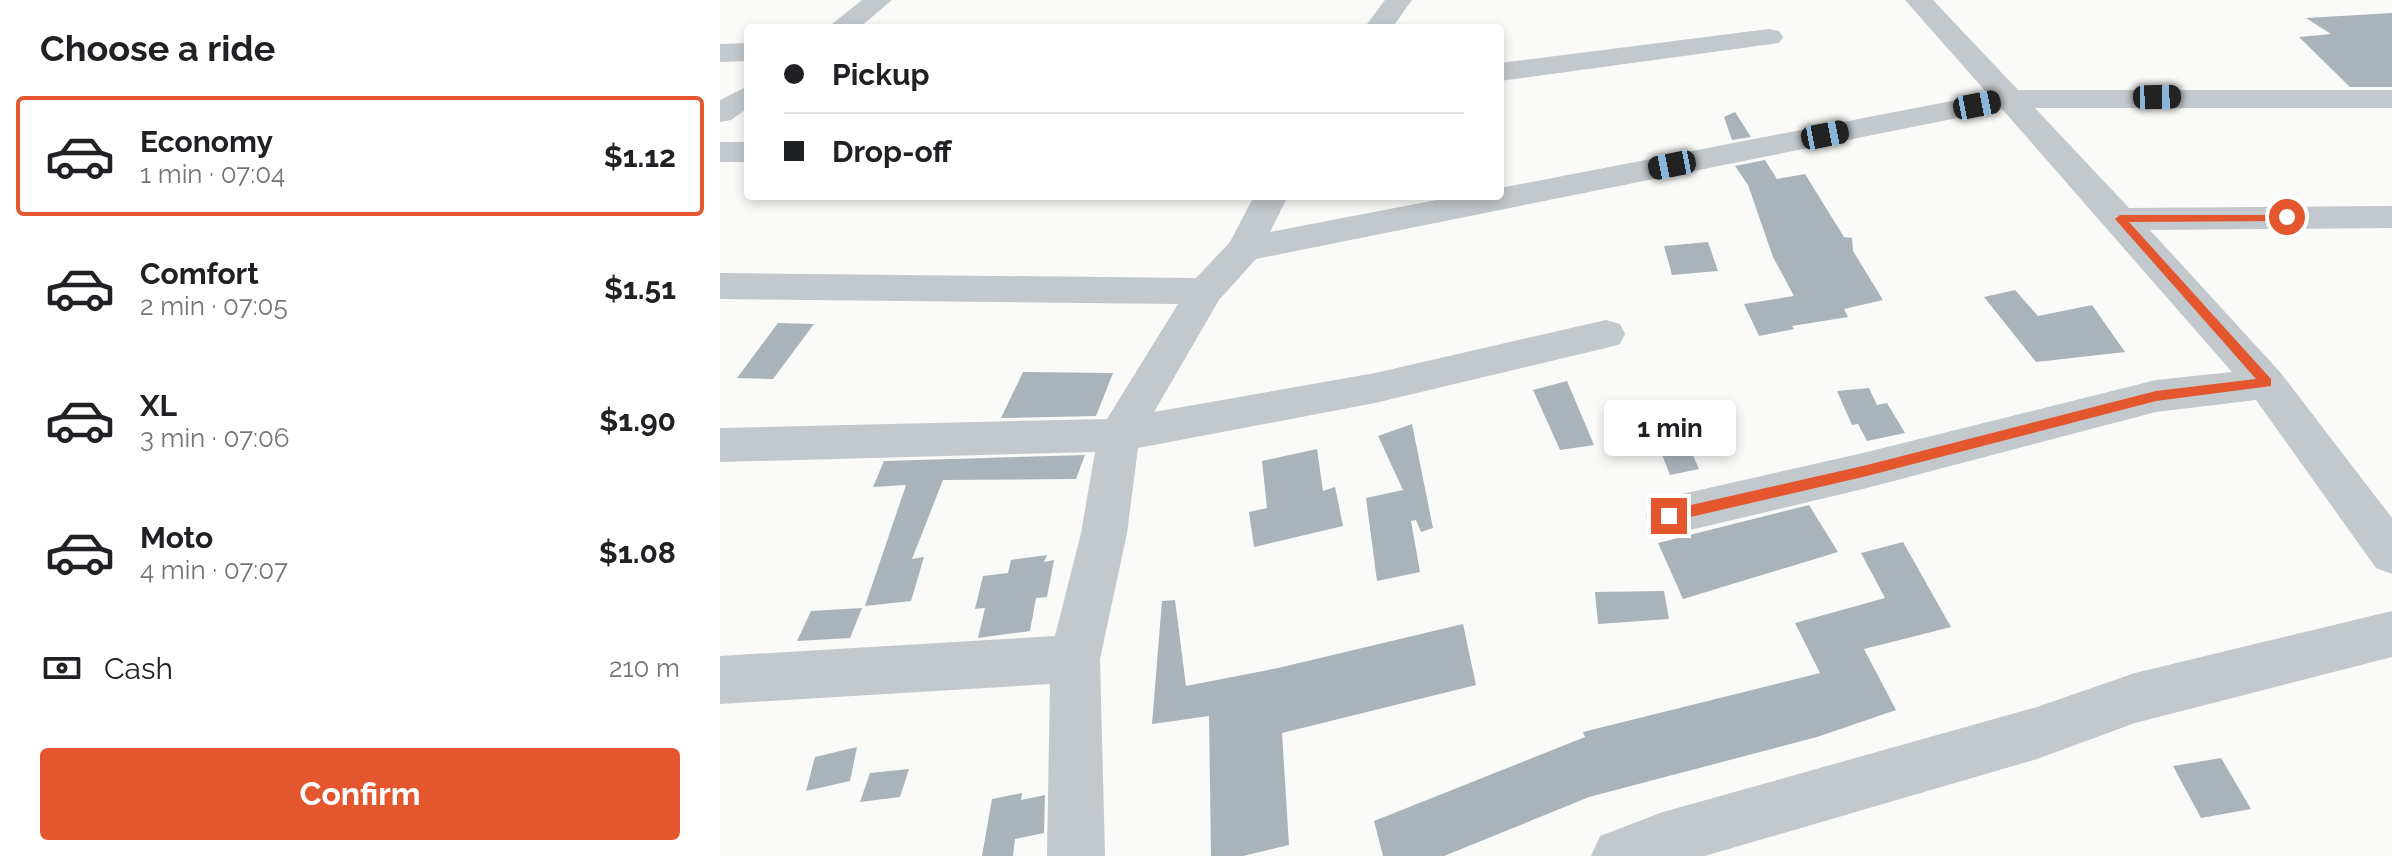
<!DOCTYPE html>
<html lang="en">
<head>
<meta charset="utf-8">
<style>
	body { margin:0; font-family:Raleway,sans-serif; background:#f6f6f6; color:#202124; height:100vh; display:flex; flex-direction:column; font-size:30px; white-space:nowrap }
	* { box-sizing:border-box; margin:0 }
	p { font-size:26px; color:#757577 }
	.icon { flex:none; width:44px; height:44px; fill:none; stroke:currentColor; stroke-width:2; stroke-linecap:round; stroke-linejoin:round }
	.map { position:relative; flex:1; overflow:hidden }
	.sheet { display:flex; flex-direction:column; background:#fff; width:720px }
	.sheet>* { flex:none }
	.banner { position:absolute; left:24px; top:24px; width:760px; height:176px; border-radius:8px; box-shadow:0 4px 12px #0003; display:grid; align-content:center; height:176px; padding:0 40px; background:#fff }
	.end { position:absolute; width:36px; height:36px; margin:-18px; border:10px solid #e4572e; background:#fff; box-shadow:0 0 0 4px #fff }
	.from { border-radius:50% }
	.bubble { position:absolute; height:56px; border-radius:8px; background:#fff; box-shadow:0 4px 12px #0003; font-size:26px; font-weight:700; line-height:56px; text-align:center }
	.car { position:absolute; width:24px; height:48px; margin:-24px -12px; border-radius:10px; box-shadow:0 0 6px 2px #0007; background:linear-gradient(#222 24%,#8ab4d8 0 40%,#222 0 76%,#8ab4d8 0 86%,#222 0) }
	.banner b { display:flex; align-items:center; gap:28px; height:76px; font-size:30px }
	.banner b+b { border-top:2px solid #e0e0e0 }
	.banner i { width:20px; height:20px; background:#202124 }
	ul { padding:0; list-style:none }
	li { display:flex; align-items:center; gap:24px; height:120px; margin:0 16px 12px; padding:0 24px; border:4px solid transparent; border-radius:8px }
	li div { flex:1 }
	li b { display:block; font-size:30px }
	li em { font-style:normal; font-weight:700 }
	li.on { border-color:#e4572e }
	li>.icon { width:72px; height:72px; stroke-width:1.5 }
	h2 { padding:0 40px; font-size:36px; line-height:96px }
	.pay { display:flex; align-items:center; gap:20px; height:88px; padding:0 40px; font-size:30px }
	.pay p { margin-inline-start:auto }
	.button { display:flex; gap:16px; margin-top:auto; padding:16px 40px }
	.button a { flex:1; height:92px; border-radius:8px; background:#e4572e; color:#fff; font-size:32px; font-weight:700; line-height:92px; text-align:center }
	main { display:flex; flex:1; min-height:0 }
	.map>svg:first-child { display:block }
	.building { fill:#aab3b9 }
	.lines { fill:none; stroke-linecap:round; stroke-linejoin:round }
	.minor { fill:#c3c8cc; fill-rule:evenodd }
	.route { fill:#e4572e }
</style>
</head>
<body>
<main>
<section class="sheet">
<h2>Choose a ride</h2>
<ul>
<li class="on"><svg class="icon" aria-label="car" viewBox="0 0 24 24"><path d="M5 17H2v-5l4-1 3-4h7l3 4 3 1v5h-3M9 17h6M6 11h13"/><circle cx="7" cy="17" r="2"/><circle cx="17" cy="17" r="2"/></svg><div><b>Economy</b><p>1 min · 07:04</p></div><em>$1.12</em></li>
<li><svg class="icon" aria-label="car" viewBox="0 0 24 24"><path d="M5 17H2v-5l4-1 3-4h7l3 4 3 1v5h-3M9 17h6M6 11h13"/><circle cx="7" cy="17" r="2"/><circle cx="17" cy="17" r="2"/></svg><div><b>Comfort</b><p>2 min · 07:05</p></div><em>$1.51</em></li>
<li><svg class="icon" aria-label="car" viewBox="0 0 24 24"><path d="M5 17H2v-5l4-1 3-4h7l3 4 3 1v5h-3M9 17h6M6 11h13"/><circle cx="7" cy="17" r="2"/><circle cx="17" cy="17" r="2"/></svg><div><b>XL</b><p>3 min · 07:06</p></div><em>$1.90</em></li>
<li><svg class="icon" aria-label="car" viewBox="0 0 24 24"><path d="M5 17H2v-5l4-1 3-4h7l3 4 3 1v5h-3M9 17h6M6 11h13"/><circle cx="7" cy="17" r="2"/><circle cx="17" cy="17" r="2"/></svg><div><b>Moto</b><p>4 min · 07:07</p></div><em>$1.08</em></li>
</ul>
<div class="pay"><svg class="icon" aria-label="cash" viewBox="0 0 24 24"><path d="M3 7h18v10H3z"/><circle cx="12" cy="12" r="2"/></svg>Cash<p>210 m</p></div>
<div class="button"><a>Confirm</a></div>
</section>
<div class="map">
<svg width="1672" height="856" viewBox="0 0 1672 856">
	<rect width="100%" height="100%" fill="#fafaf8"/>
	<path class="building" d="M1672,13V87H1630L1579,37L1611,34L1586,18Z
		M1015,112L1031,137L1012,140L1004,117Z
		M1045,160L1057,179L1085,174L1124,237L1132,238L1133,251L1163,300L1124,309L1128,317L1072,326L1074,329L1039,336L1024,304L1074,296L1053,257L1028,185L1015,166Z
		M988,242L998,271L952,275L944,246Z
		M1295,290L1318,316L1372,305L1405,352L1316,362L1264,297Z
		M58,323L94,324L53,379L17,378Z
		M303,372L393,373L376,416L281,418Z
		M847,381L874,445L840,450L813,390Z
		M1149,388L1157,405L1167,403L1185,433L1147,441L1138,424L1132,425L1117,391Z
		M953,409L979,469L950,475L927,416Z
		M692,424L713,528L701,532L696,520L691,521L700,572L657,581L646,498L683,490L658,436Z
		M597,449L603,491L615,487L623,526L534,547L529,512L547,508L542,461Z
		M365,455L356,479L223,480L192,559L204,557L191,601L145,606L186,485L153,487L164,461Z
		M1089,505L1118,552L963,599L938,543Z
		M1183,542L1231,627L1144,649L1176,710L1097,737L869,797L724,856H663L654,821L865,737L863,732L1100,673L1075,623L1165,598L1141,553Z
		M327,555L324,562L334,560L327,597L316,598L310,631L258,638L265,608L255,609L263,576L288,573L291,560Z
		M944,591L949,619L878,624L875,592Z
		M455,600L466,686L558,668L743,624L756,685L562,733L569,845L523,856H491L489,716L432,724L442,601Z
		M142,608L130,638L77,641L91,611Z
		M137,747L130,781L86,791L95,757Z
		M1501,758L1531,809L1481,818L1453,766Z
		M189,769L180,797L140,802L150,773Z
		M302,793L301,800L325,795L324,833L295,839L293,856H262L272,799Z"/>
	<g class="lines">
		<path class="minor" d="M142,0H172L139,28H107Z
			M665,0H692L672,28H644Z
			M1185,0H1213L1298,90H1672V108H1315L1409,208L1672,206V228L1430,230L1560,372L1672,518V574L1656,568L1536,400L1436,412L1147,488L949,535L933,530L926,516L933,502L949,497L1147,452L1436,380L1512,372L1282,109L536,259L499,300L434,412L655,373L886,320L900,324L905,334L900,344L886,348L655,403L418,448L407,533L380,659L385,856H327L330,684L0,704V656L335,636L361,533L375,452L0,462V428L387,419L458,304L0,299V273L476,278L510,242L534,196H568L550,232L737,196H780V188L1268,94Z
			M1049,29L1059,31L1063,37L1059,43L780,81V63Z
			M28,43V61L0,62V44Z
			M28,86V108L11,120L0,122V100Z
			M0,142H28V162H0Z
			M1672,611V657L1415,723L1317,759L985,856H871L880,836L943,812L1317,707L1415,673Z"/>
	</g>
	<path class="route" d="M1571,215V220L1567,221L1409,222L1551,379V386L1436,401L1147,476L949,522L942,516L949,510L1147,465L1436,391L1536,379L1395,219L1400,215Z"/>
</svg>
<i class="end from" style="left:1567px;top:217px"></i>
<i class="end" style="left:949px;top:516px"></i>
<div class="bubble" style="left:884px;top:400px;width:132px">1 min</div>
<i class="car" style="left:1437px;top:97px;rotate:89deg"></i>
<i class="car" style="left:1257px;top:105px;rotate:79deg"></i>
<i class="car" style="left:1105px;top:135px;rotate:79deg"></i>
<i class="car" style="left:952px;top:165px;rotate:259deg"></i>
<div class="banner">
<b><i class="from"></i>Pickup</b>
<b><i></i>Drop-off</b>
</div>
</div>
</main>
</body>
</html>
